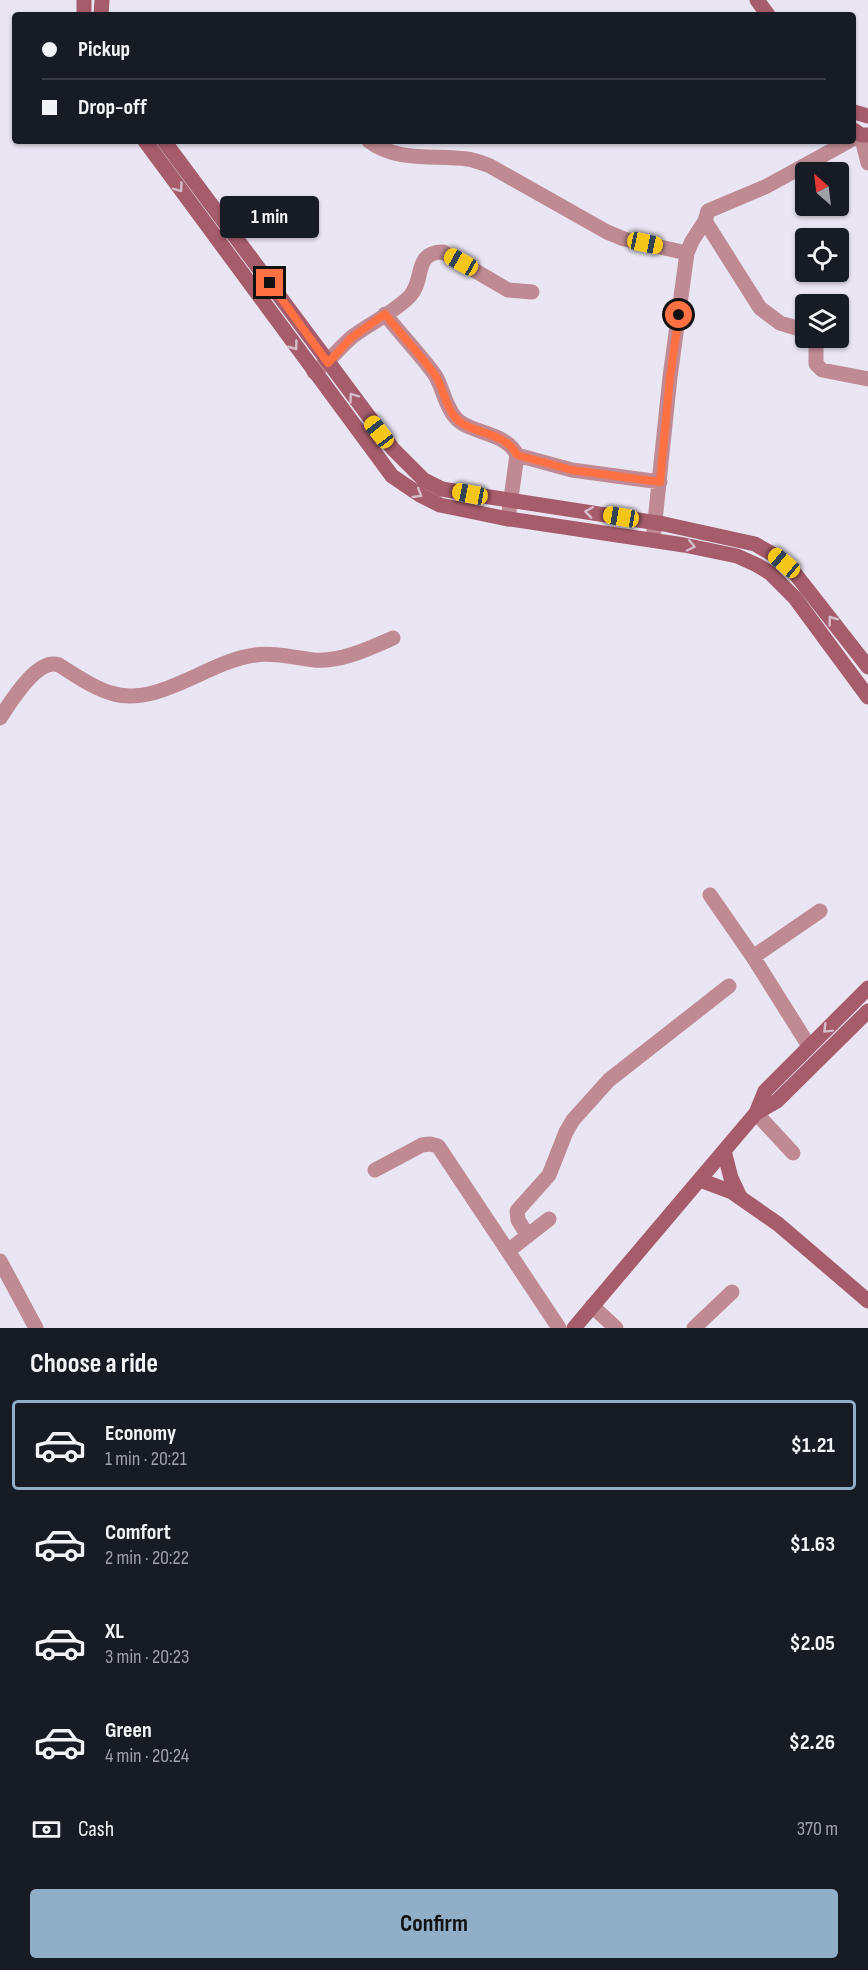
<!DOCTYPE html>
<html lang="en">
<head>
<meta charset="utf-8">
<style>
	body { margin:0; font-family:"Sofia Sans Condensed",sans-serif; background:#20242c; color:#f1f3f6; height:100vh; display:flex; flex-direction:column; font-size:22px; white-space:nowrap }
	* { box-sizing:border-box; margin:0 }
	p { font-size:20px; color:#9ea1a6 }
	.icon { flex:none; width:33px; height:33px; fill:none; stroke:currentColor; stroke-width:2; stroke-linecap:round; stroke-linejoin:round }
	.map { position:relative; height:1328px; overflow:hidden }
	.panel { display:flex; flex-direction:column; background:#171b24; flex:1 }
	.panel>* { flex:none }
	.guide { position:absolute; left:12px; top:12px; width:844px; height:132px; border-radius:6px; box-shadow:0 2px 4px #0004; display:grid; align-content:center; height:132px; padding:0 30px; background:#171b24 }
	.needle { width:39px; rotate:332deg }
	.tools { position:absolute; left:795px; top:162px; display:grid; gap:12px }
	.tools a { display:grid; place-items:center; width:54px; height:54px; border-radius:6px; background:#171b24; box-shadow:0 2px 4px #0004; font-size:30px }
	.end { position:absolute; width:27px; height:27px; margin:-14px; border:8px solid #ff7043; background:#111; box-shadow:0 0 0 3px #111 }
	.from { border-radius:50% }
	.bubble { position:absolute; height:42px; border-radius:6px; background:#171b24; box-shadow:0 2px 4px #0004; font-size:20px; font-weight:700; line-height:42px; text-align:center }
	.car { position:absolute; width:18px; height:36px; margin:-18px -9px; border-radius:8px; box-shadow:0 0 4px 2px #0007; background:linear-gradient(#f5c518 24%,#345 0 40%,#f5c518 0 76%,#345 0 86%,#f5c518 0) }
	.guide b { display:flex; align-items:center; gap:21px; height:57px; font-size:22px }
	.guide b+b { border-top:2px solid #363941 }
	.guide i { width:15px; height:15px; background:#f1f3f6 }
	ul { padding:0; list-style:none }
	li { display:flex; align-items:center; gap:18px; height:90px; margin:0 12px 9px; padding:0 18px; border:3px solid transparent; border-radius:6px }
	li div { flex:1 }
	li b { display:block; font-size:22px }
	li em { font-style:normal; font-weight:700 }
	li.on { border-color:#90aec8 }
	li>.icon { width:54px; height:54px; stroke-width:1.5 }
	h2 { padding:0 30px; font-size:27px; line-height:72px }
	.pay { display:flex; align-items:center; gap:15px; height:66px; padding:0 30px; font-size:22px }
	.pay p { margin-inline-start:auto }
	.button { display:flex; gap:12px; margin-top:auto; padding:12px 30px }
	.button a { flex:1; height:69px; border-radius:6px; background:#90aec8; color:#111; font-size:24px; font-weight:700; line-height:69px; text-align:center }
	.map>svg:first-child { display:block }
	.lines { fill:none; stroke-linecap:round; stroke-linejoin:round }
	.street { stroke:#bf8a93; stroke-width:15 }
	.secondary { stroke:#a75c6b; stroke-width:15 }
	.oneway { stroke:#d5bcca }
	.route { stroke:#ff7043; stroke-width:8 }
</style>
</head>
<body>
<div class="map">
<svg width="868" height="1328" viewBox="0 0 868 1328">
	<rect width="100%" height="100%" fill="#e9e5f2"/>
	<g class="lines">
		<path class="street" d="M854,139L861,135L868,163
			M369,141C396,162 435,155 467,159C475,160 482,163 490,166L607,232L624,239L687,253
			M385,314C401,335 420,354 435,375C443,388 445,406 455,417C468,434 506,431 517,455L508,519
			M806,331L780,323L760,308L705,221L708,211L767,186L849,141
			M816,338V364L822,370L868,379
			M314,372C329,362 339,348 352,337C369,324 396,311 410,296C425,280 413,252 443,252L508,290L532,292
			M517,455L572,470L660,482
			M653,540L670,377L687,253L692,241L705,221
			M0,718C10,703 37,657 59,665C75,675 93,688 111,693C158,708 208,661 255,655C273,652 296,658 314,660C341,662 368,649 393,638
			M710,895L753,957L809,1046
			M753,957L820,911
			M756,1113L793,1153
			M375,1170L422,1145L430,1144L438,1146L559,1328
			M528,1236L518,1220L517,1211L549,1175L566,1132L573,1120L609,1080L729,986
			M508,1251L549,1219
			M0,1261L36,1328
			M592,1306L616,1328
			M694,1328L732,1292"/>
		<path class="secondary" d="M757,0L768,15
			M84,15V0
			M101,15L102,0
			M854,112L868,116
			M854,130L861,135H868
			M145,141L392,476L420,495L440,505L503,518L684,545L737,556L757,565L770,573L795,598L868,697
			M164,141L393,449L424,480L442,489L470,494L664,524L755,544L774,555L793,571L868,667
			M756,1113L777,1101L868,1011
			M724,1151L731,1178L740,1197
			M700,1180L732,1192L778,1224L868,1301
			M574,1328L756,1113L765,1091L868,988"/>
	</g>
	<defs><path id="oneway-chevron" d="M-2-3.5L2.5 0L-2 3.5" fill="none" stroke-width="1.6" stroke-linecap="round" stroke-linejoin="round" transform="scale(1.5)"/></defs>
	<g class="oneway">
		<use href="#oneway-chevron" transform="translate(179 188) rotate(54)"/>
		<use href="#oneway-chevron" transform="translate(294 346) rotate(53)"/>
		<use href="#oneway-chevron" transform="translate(353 397) rotate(-126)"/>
		<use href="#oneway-chevron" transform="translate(418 494) rotate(31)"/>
		<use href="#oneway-chevron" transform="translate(589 512) rotate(-171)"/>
		<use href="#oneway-chevron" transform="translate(691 546) rotate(12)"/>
		<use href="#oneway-chevron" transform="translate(832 620) rotate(-127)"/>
		<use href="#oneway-chevron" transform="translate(827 1029) rotate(135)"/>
	</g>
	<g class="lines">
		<path class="route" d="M270,283L328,363L351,338L385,314C401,335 420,354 435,375C444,388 445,406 455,417C468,434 506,431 517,455L572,470L660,482L670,377L679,315"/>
	</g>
</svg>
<div class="tools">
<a><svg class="needle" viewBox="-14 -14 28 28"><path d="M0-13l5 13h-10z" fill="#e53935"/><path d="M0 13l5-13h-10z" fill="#9ea1a6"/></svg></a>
<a><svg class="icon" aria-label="locate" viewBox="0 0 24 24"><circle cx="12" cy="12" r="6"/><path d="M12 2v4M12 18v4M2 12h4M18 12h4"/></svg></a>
<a><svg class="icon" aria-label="layers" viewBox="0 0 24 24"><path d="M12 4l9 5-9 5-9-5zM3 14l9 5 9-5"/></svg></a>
</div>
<i class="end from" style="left:679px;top:315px"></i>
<i class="end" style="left:270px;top:283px"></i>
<div class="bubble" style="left:220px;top:196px;width:99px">1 min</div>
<i class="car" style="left:645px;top:243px;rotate:102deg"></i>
<i class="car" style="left:461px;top:262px;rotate:299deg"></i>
<i class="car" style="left:379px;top:432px;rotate:322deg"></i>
<i class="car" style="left:470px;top:494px;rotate:281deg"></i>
<i class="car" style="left:621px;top:517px;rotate:280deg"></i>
<i class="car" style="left:784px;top:563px;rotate:310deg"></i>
<div class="guide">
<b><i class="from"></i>Pickup</b>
<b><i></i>Drop-off</b>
</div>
</div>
<section class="panel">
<h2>Choose a ride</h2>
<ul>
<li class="on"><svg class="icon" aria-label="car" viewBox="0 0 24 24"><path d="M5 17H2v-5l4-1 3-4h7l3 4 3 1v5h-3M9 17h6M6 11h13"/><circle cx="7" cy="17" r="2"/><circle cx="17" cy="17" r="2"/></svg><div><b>Economy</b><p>1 min · 20:21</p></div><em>$1.21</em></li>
<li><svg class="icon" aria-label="car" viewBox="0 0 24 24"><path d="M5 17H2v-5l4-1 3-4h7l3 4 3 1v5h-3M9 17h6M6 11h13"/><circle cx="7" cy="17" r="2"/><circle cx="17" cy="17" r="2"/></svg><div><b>Comfort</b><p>2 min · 20:22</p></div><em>$1.63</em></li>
<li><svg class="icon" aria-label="car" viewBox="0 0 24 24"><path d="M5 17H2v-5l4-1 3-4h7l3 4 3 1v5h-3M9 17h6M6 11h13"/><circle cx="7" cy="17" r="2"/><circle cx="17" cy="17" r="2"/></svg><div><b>XL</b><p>3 min · 20:23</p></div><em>$2.05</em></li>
<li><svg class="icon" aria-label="car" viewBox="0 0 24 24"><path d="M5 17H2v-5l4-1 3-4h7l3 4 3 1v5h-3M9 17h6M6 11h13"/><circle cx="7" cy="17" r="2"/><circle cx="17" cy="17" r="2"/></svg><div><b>Green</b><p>4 min · 20:24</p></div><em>$2.26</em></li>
</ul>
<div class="pay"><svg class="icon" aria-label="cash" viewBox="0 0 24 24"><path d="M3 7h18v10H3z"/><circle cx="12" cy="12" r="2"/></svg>Cash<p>370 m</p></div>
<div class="button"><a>Confirm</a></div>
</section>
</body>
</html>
